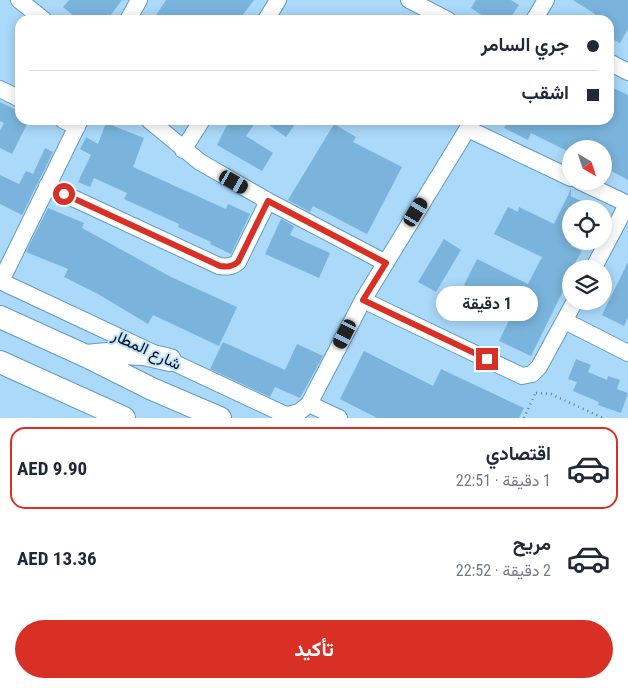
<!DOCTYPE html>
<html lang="ar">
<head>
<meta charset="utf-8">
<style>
	body { margin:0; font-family:"Roboto Condensed",Vazirmatn,sans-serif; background:#f2f2f3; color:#1f2937; direction:rtl; height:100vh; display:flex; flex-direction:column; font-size:19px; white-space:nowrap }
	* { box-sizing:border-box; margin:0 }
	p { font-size:16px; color:#747a83 }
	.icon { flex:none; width:28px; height:28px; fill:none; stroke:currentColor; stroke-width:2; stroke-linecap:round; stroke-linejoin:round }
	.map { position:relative; height:418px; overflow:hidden; direction:ltr }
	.sheet { display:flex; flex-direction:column; background:#fff; flex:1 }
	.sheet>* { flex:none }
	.top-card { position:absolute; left:15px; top:15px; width:599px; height:110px; border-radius:15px; box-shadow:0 2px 12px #0003; direction:rtl; display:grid; align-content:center; height:110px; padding:0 15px; background:#fff }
	.needle { width:32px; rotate:141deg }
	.buttons { position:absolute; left:562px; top:140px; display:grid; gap:10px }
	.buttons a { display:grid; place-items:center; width:50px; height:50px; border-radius:50%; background:#fff; box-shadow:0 2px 12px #0003; font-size:25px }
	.end { position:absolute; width:22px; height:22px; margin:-11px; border:6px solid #d93025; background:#fff; box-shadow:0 0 0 2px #fff }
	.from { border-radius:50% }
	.bubble { position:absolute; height:35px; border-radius:18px; background:#fff; box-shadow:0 2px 12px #0003; font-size:16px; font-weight:700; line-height:35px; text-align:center; direction:rtl }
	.car { position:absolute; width:15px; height:30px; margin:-15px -8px; border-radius:6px; box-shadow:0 0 4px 1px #0007; background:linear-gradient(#222 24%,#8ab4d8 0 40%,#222 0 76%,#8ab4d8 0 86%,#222 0) }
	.top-card b { display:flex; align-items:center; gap:18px; height:48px; font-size:19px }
	.top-card b+b { border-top:1px solid #e0e1e3 }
	.top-card i { width:12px; height:12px; background:#1f2937 }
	ul { padding:9px 0 0; list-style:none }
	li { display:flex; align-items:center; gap:15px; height:82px; margin:0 10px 8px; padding:0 5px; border:2px solid transparent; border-radius:15px }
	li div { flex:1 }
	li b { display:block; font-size:19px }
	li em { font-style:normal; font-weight:700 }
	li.selected { border-color:#d93025 }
	li>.icon { width:45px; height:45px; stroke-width:1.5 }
	.button { display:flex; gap:10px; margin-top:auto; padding:10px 15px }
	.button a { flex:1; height:58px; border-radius:30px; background:#d93025; color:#fff; font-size:20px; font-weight:700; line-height:58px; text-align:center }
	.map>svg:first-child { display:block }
	.building { fill:#7ab4dc }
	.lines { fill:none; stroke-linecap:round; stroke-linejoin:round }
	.minor-casing { stroke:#629cc3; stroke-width:18 }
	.highway-casing { stroke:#629cc3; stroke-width:24 }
	.path { stroke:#61819a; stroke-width:2.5; stroke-dasharray:1 4; stroke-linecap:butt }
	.minor { stroke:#fff; stroke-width:16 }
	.highway { stroke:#fff; stroke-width:22 }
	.route { stroke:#d93025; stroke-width:6 }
	.labels { text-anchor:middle; stroke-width:4; stroke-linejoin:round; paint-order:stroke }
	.street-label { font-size:16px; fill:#000d1b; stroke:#c1e4fd }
</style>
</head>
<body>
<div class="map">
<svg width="628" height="418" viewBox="0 0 628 418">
	<rect width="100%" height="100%" fill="#aad9fa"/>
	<path class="building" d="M69,0H122L107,20H79L63,7Z
		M166,0H254L239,20H153Z
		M476,0H511L519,5L509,20H489L471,8Z
		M573,0H628V29L620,43L609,37V20H592L595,14Z
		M609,86L628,95V180L604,167V149H570L569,152L531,133L528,140L504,128L509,120H609Z
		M0,102L20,112V120H29L12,154L0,148V131L4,123L0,121Z
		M232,120H257L246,136L273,153L262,171L217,145L226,127Z
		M262,120H298L286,137Z
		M106,123L144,138L133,167L226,209L228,204L250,214L231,254L210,244L211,242L178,227L179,224L124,199L127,193L94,178L90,187L78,182L91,155L80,149L86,137L98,144Z
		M334,124L356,137L353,142L402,167L367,234L313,206L310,212L288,200Z
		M45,148L53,152L22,215L0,204V175L19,184L26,171L33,174Z
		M571,189V196L597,209H571V246L582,251L571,269L563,288L564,289L531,356L499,341L514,310L464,285L477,259L528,284L542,257L494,234L508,207L518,212L519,207L554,224Z
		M48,208L84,223L82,228L171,277L237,307L219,346L153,315L148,324L98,294L64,277L68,269L26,252Z
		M281,219L294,226L290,235L330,253L319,278L265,254Z
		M444,239L461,250L436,292L418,282Z
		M628,262V317L624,326L602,315Z
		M223,342L285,370L297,344L323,356L300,398L275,387L270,397L210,369Z
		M364,351L433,386L441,369L524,408L519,418H377L340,399Z
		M576,359L591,365L588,372L607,380L608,376L620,380L617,389L628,393L621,413L598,405L599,402L573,391L577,382L568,379Z"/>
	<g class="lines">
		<g class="minor-casing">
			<path id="minor" d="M19,0L44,20
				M409,0L448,20
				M128,20L139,0
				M266,20L278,0
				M534,20L546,0
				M609,62L628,72
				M0,89L20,99
				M63,120L77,127
				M149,120L200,162L268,201L386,263
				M468,129L571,178
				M183,150L202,120
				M579,181L628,204
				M47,186L219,266C227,267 232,267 238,262L268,201
				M593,269L628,203
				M0,281L292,418
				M1,281L80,120
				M363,300L522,376L532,374L539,367L575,301
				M565,321L628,353
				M309,404L339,418
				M287,415L299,412L309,404L363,300L473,120"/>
		</g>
		<g class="highway-casing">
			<path id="highway" d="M0,317L86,356L152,389L220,418
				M86,356L118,353L144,354L170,360
				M0,362L124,418"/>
		</g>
		<path class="path" d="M536,393L551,394L603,418
			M524,418L536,392"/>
		<use href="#minor" class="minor"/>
		<use href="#highway" class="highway"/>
	</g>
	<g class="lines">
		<path class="route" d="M64,194L220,266C227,267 232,267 238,262L268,201L386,263L363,300L487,359"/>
	</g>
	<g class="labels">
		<g class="street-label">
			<text transform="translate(147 349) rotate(25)" y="6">شارع المطار</text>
		</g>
	</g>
</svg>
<div class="buttons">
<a><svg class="needle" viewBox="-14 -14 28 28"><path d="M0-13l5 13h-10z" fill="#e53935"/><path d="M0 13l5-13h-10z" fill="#747a83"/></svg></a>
<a><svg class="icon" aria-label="locate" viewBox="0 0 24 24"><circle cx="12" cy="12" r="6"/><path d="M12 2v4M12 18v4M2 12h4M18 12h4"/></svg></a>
<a><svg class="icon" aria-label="layers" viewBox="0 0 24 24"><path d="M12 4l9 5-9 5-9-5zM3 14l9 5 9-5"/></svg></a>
</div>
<i class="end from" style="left:64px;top:194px"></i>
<i class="end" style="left:487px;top:359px"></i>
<div class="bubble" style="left:436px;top:286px;width:102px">1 دقيقة</div>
<i class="car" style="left:234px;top:182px;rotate:120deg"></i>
<i class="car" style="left:416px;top:212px;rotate:31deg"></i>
<i class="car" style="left:345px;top:334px;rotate:207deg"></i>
<div class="top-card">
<b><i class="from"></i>جري السامر</b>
<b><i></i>اشقب</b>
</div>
</div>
<section class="sheet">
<ul>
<li class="selected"><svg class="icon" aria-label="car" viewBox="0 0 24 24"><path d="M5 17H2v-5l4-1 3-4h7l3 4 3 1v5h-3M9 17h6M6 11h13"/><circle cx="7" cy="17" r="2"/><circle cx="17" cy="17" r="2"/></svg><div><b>اقتصادي</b><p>1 دقيقة · 22:51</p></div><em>AED 9.90</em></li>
<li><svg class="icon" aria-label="car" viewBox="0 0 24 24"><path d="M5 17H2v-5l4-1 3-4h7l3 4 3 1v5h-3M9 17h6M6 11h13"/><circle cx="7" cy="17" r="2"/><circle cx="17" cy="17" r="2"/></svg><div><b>مريح</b><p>2 دقيقة · 22:52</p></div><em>AED 13.36</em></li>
</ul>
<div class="button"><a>تأكيد</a></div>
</section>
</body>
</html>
